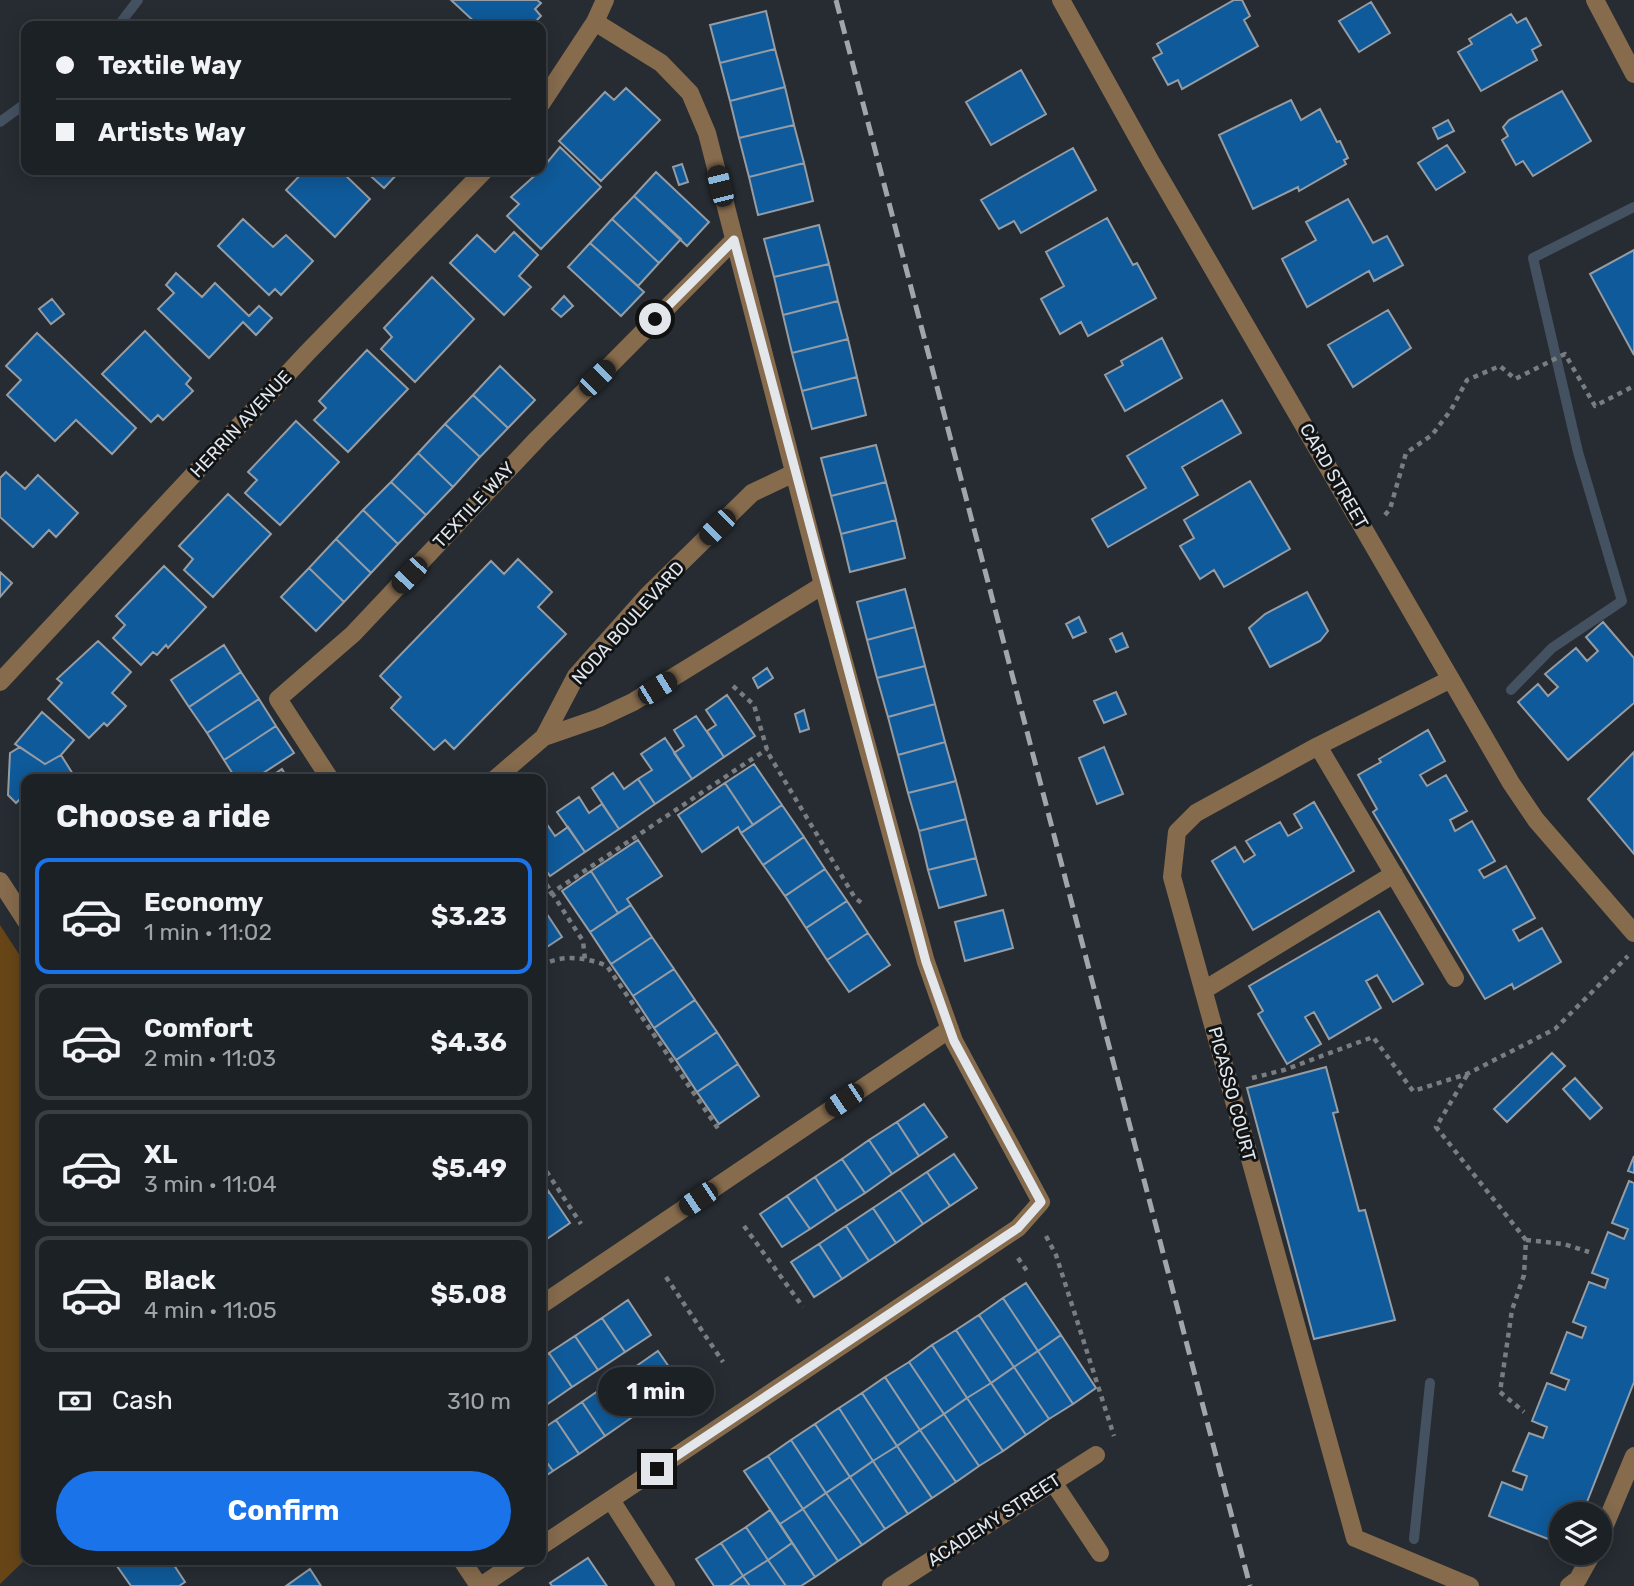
<!DOCTYPE html>
<html lang="en">
<head>
<meta charset="utf-8">
<style>
	body { margin:0; font-family:Rubik,sans-serif; background:#25292e; color:#f1f3f6; height:100vh; display:flex; flex-direction:column; font-size:26px; white-space:nowrap }
	* { box-sizing:border-box; margin:0 }
	p { font-size:23px; color:#a0a3a7 }
	.icon { flex:none; width:38px; height:38px; fill:none; stroke:currentColor; stroke-width:2; stroke-linecap:round; stroke-linejoin:round }
	.map { position:relative; flex:1; overflow:hidden }
	.details { position:absolute; left:21px; top:774px; width:525px; height:791px; display:flex; flex-direction:column; background:#1c2126; border-radius:14px; box-shadow:0 4px 18px #0003,0 0 0 2px #3a3e43 }
	.details>* { flex:none }
	.top-card { position:absolute; left:21px; top:21px; width:525px; height:154px; border-radius:14px; box-shadow:0 4px 18px #0003,0 0 0 2px #3a3e43; display:grid; align-content:center; height:154px; padding:0 35px; background:#1c2126 }
	.controls { position:absolute; left:1549px; top:1502px; display:grid; gap:14px }
	.controls a { display:grid; place-items:center; width:63px; height:63px; border-radius:50%; background:#1c2126; box-shadow:0 4px 18px #0003,0 0 0 2px #3a3e43; font-size:35px }
	.end { position:absolute; width:32px; height:32px; margin:-16px; border:9px solid #e3e7eb; background:#111; box-shadow:0 0 0 4px #111 }
	.from { border-radius:50% }
	.bubble { position:absolute; height:49px; border-radius:24px; background:#1c2126; box-shadow:0 4px 18px #0003,0 0 0 2px #3a3e43; font-size:23px; font-weight:700; line-height:49px; text-align:center }
	.car { position:absolute; width:21px; height:42px; margin:-21px -10px; border-radius:9px; box-shadow:0 0 5px 2px #0007; background:linear-gradient(#222 24%,#8ab4d8 0 40%,#222 0 76%,#8ab4d8 0 86%,#222 0) }
	.top-card b { display:flex; align-items:center; gap:24px; height:66px; font-size:26px }
	.top-card b+b { border-top:2px solid #3a3e43 }
	.top-card i { width:18px; height:18px; background:#f1f3f6 }
	ul { padding:0; list-style:none }
	li { display:flex; align-items:center; gap:21px; height:116px; margin:0 14px 10px; padding:0 21px; border:4px solid #3a3e43; border-radius:14px }
	li div { flex:1 }
	li b { display:block; font-size:26px }
	li em { font-style:normal; font-weight:700 }
	li.on { border-color:#1a73e8 }
	li>.icon { width:63px; height:63px; stroke-width:1.5 }
	h2 { padding:0 35px; font-size:32px; line-height:84px }
	.pay { display:flex; align-items:center; gap:18px; height:77px; padding:0 35px; font-size:26px }
	.pay p { margin-inline-start:auto }
	.primary-button { display:flex; gap:14px; margin-top:auto; padding:14px 35px }
	.primary-button a { flex:1; height:80px; border-radius:42px; background:#1a73e8; color:#fff; font-size:28px; font-weight:700; line-height:80px; text-align:center }
	.map>svg:first-child { display:block }
	.green { fill:#674517 }
	.lines { fill:none; stroke-linecap:round; stroke-linejoin:round }
	.stream { stroke:#445160; stroke-width:10 }
	.building { fill:#0f5a9a; stroke:#959ca4; stroke-width:2 }
	.path { stroke:#787d82; stroke-width:4.5; stroke-dasharray:5 5; stroke-linecap:butt }
	.minor { stroke:#866b4d; stroke-width:18 }
	.rail { stroke:#a1a6aa; stroke-width:5; stroke-dasharray:14 7; stroke-linecap:butt }
	.route { stroke:#e3e7eb; stroke-width:9 }
	.labels { text-anchor:middle; stroke-width:6; stroke-linejoin:round; paint-order:stroke }
	.street-label { font-size:18px; fill:#e3e7eb; stroke:#111417 }
</style>
</head>
<body>
<div class="map">
<svg width="1634" height="1586" viewBox="0 0 1634 1586">
	<rect width="100%" height="100%" fill="#262c32"/>
	<path class="green" d="M0,925L26,965V1559L0,1584Z"/>
	<g class="lines">
		<path class="stream" d="M118,26L138,0
			M0,122L26,103
			M1511,690L1552,648L1622,601L1578,452L1533,258L1634,207
			M1414,1539L1430,1383"/>
	</g>
	<path class="building" d="M451,0H537L541,3L535,9L541,16L531,26H479Z
		M1234,0H1242L1250,16L1244,20L1258,46L1182,89L1178,80L1168,85L1153,58L1162,53L1157,44Z
		M1371,2L1390,33L1359,52L1339,21Z
		M766,11L775,49L720,63L710,25Z
		M1511,14L1517,23L1526,18L1541,45L1532,50L1537,60L1481,91L1458,52L1472,44L1469,39Z
		M775,49L785,87L730,101L720,63Z
		M1021,70L1046,114L991,145L966,102Z
		M785,87L794,125L739,138L730,101Z
		M626,88L660,120L601,181L559,141L605,92L614,100Z
		M1562,91L1591,141L1533,176L1523,161L1516,165L1502,140L1508,136L1503,127L1509,120Z
		M1291,100L1301,120L1320,109L1337,142L1340,141L1348,158L1344,160L1346,164L1299,191L1298,187L1253,209L1219,135Z
		M1448,120L1454,131L1438,139L1433,128Z
		M794,125L804,163L749,177L739,138Z
		M1447,145L1465,172L1436,190L1418,163Z
		M560,147L601,187L541,249L507,216L519,204L511,197L541,170Z
		M1073,148L1096,190L1021,233L1014,221L999,229L981,200Z
		M804,163L813,201L758,215L749,177Z
		M682,164L688,182L679,185L673,167Z
		M305,170H340L370,199L335,237L286,190Z
		M364,170H401L384,188Z
		M656,172L709,222L687,246L634,196Z
		M634,196L681,239L659,263L612,219Z
		M1348,199L1373,243L1387,236L1403,265L1374,281L1369,271L1307,307L1282,259L1316,240L1306,222Z
		M1107,218L1133,265L1137,263L1156,298L1088,336L1081,322L1060,334L1041,299L1064,286L1046,252Z
		M243,219L273,247L286,235L313,261L281,295L275,289L269,295L218,246Z
		M612,219L659,263L638,286L590,243Z
		M819,225L829,264L774,277L764,239Z
		M514,232L538,255L519,276L531,287L504,315L450,263L477,235L495,252Z
		M590,243L644,292L621,316L568,267Z
		M1634,250V355L1590,274Z
		M829,264L838,301L783,315L774,277Z
		M176,273L202,297L215,283L249,316L259,306L272,318L256,335L243,322L209,358L158,309L174,293L166,285Z
		M432,277L474,319L415,382L381,349L392,337L384,328Z
		M564,296L573,306L561,317L552,309Z
		M52,299L64,314L51,324L39,309Z
		M838,301L848,339L792,353L783,315Z
		M1388,310L1411,348L1353,387L1328,345Z
		M145,331L191,378L186,384L193,391L163,420L158,415L151,422L102,374Z
		M37,333L136,428L112,454L76,420L55,441L7,395L21,380L6,366Z
		M1162,338L1182,378L1125,411L1105,375L1123,365L1121,361Z
		M848,339L857,377L802,391L792,353Z
		M367,350L408,389L348,452L314,420L326,408L319,401Z
		M500,366L535,400L508,428L473,395Z
		M857,377L866,415L812,429L802,391Z
		M473,395L508,428L480,457L445,424Z
		M1222,400L1241,433L1182,467L1198,495L1108,547L1092,519L1146,488L1127,456Z
		M296,421L339,462L280,525L245,493L257,480L248,472Z
		M445,424L480,457L453,487L418,453Z
		M876,445L886,482L831,496L821,458Z
		M418,453L453,487L426,515L391,482Z
		M6,472L25,489L38,475L78,513L56,537L49,530L33,547L0,517V478Z
		M1250,481L1290,549L1224,587L1214,570L1200,579L1180,546L1194,538L1184,520Z
		M391,482L426,515L398,544L363,510Z
		M886,482L896,520L841,534L831,496Z
		M228,494L271,534L213,597L184,570L193,559L179,546Z
		M363,510L398,544L371,573L336,539Z
		M896,520L905,558L850,572L841,534Z
		M336,539L371,573L344,602L309,568Z
		M518,559L552,592L538,607L566,634L454,749L445,740L434,750L391,708L401,697L380,676L491,561L504,574Z
		M164,566L206,607L168,648L166,645L157,655L153,652L141,665L113,638L125,625L116,616Z
		M309,568L344,602L316,631L281,597Z
		M0,572L12,583L0,597Z
		M905,589L915,627L867,640L857,602Z
		M1307,592L1328,631L1320,641L1270,667L1249,628L1265,614Z
		M1079,617L1086,632L1073,638L1066,624Z
		M1603,622L1634,658V703L1568,760L1518,702L1538,684L1548,696L1558,687L1545,674L1576,648L1587,661L1598,651L1586,637Z
		M915,627L925,666L877,678L867,640Z
		M1122,633L1128,647L1116,652L1110,639Z
		M98,641L131,672L112,693L126,706L107,726L104,723L89,738L48,699L62,683L57,679Z
		M224,645L241,672L189,707L171,680Z
		M925,666L935,704L888,717L877,678Z
		M767,668L773,678L758,688L753,678Z
		M241,672L259,699L207,733L189,707Z
		M1116,692L1126,714L1104,723L1094,701Z
		M727,695L755,736L724,757L707,731L716,725L706,710Z
		M259,699L276,726L224,760L207,733Z
		M935,704L945,742L898,755L888,717Z
		M804,710L809,729L800,732L795,714Z
		M42,712L74,740L61,755L45,764L15,744Z
		M696,716L724,757L692,779L674,753L684,746L674,730Z
		M276,726L294,753L254,779H236L224,760Z
		M1428,730L1445,761L1420,775L1427,786L1446,775L1467,811L1450,820L1455,831L1472,821L1495,861L1479,870L1484,878L1506,866L1535,918L1513,930L1519,941L1542,928L1561,962L1514,989L1512,984L1485,999L1373,812L1377,809L1358,775L1381,762L1379,759Z
		M665,738L692,779L655,804L638,779L652,770L641,754Z
		M945,742L956,781L908,793L898,755Z
		M20,747L45,764L61,755L76,779H26V793L16,803L8,795L10,753Z
		M1104,747L1123,794L1097,804L1079,758Z
		M1634,752V854L1588,799Z
		M754,764L782,805L753,825L725,783Z
		M282,769L288,779H267Z
		M613,773L624,789L638,779L655,804L619,829L592,788Z
		M956,781L966,819L919,831L908,793Z
		M725,783L753,825L741,833L738,827L702,852L678,815Z
		M579,797L589,813L602,804L619,829L585,852L557,812Z
		M1314,802L1354,871L1253,930L1212,861L1235,847L1244,862L1255,855L1246,841L1280,822L1288,836L1302,828L1294,814Z
		M782,805L804,837L763,865L741,833Z
		M966,819L976,858L928,870L919,831Z
		M544,820L555,836L568,827L585,852L550,876L541,863V823Z
		M804,837L825,869L785,896L763,865Z
		M638,840L662,876L627,899L631,905L618,913L591,871Z
		M976,858L986,895L939,908L928,870Z
		M825,869L847,901L806,928L785,896Z
		M591,871L618,913L590,932L562,891Z
		M847,901L868,933L827,960L806,928Z
		M541,905L562,937L541,951Z
		M631,905L652,937L611,964L590,932Z
		M1003,910L1013,948L965,961L955,922Z
		M1379,911L1423,984L1393,1002L1377,975L1366,981L1381,1008L1329,1039L1314,1012L1305,1017L1321,1044L1287,1064L1258,1014L1263,1011L1249,986Z
		M868,933L890,965L849,992L827,960Z
		M652,937L674,969L633,996L611,964Z
		M674,969L695,1000L654,1028L633,996Z
		M695,1000L717,1032L676,1060L654,1028Z
		M717,1032L738,1064L697,1092L676,1060Z
		M1552,1053L1565,1066L1507,1122L1494,1109Z
		M738,1064L759,1096L719,1124L697,1092Z
		M1326,1067L1338,1112L1333,1113L1359,1211L1365,1210L1395,1320L1314,1339L1247,1088Z
		M1575,1078L1602,1108L1590,1119L1563,1089Z
		M924,1104L947,1137L919,1156L897,1122Z
		M897,1122L919,1156L892,1174L869,1140Z
		M869,1140L892,1174L865,1193L842,1159Z
		M954,1154L977,1188L950,1206L927,1172Z
		M1634,1156V1173L1628,1171Z
		M842,1159L865,1193L837,1211L815,1177Z
		M927,1172L950,1206L923,1224L900,1190Z
		M815,1177L837,1211L810,1229L787,1196Z
		M541,1180L549,1192L541,1197Z
		M1629,1181L1634,1183V1382L1585,1507H1580L1578,1514H1561V1544L1489,1516L1502,1482L1522,1490L1527,1476L1513,1471L1529,1433L1543,1438L1547,1427L1532,1421L1547,1383L1565,1390L1569,1380L1551,1373L1567,1332L1582,1338L1586,1327L1573,1322L1589,1282L1605,1288L1608,1279L1592,1273L1608,1232L1624,1239L1628,1229L1612,1223Z
		M900,1190L923,1224L896,1243L873,1208Z
		M549,1192L570,1223L541,1243V1197Z
		M787,1196L810,1229L782,1247L760,1214Z
		M873,1208L896,1243L869,1261L846,1226Z
		M846,1226L869,1261L842,1279L819,1244Z
		M819,1244L842,1279L814,1297L791,1262Z
		M1026,1283L1061,1335L1038,1351L1003,1298Z
		M1003,1298L1038,1351L1014,1367L979,1315Z
		M628,1300L651,1335L625,1352L602,1318Z
		M979,1315L1014,1367L991,1383L956,1330Z
		M602,1318L625,1352L598,1370L575,1336Z
		M956,1330L991,1383L967,1398L932,1345Z
		M1061,1335L1096,1388L1073,1404L1038,1351Z
		M575,1336L598,1370L572,1387L549,1353Z
		M932,1345L967,1398L944,1414L909,1362Z
		M658,1351L681,1384L658,1401L635,1367Z
		M1038,1351L1073,1404L1049,1419L1014,1367Z
		M549,1353L572,1387L546,1405L541,1397V1359Z
		M909,1362L944,1414L920,1430L885,1377Z
		M635,1367L658,1401L631,1418L608,1384Z
		M1014,1367L1049,1419L1026,1435L991,1383Z
		M885,1377L920,1430L897,1446L862,1393Z
		M991,1383L1026,1435L1003,1451L967,1398Z
		M608,1384L631,1418L605,1436L582,1402Z
		M862,1393L897,1446L873,1461L839,1408Z
		M967,1398L1003,1451L979,1466L944,1414Z
		M582,1402L605,1436L579,1454L556,1420Z
		M839,1408L873,1461L850,1477L815,1424Z
		M944,1414L979,1466L956,1482L920,1430Z
		M556,1420L579,1454L553,1471L541,1454V1430Z
		M815,1424L850,1477L826,1493L791,1440Z
		M920,1430L956,1482L932,1498L897,1446Z
		M791,1440L826,1493L803,1509L768,1456Z
		M897,1446L932,1498L908,1514L873,1461Z
		M541,1454L553,1471L541,1479Z
		M768,1456L803,1509L780,1524L744,1471Z
		M873,1461L908,1514L885,1529L850,1477Z
		M850,1477L885,1529L862,1545L826,1493Z
		M826,1493L862,1545L838,1561L803,1509Z
		M803,1509L838,1561L815,1577L780,1524Z
		M770,1510L792,1543L768,1560L746,1527Z
		M746,1527L768,1560L743,1576L721,1543Z
		M721,1543L743,1576L729,1586H714L696,1559Z
		M792,1543L815,1577L801,1586H786L768,1560Z
		M588,1558L607,1586H552L550,1583Z
		M112,1559H170L185,1582L179,1586H131Z
		M768,1560L786,1586H750L743,1576Z
		M310,1569L321,1586H286Z
		M743,1576L750,1586H729Z"/>
	<g class="lines">
		<path class="path" d="M1385,515L1390,509L1406,453L1432,435L1451,410L1467,380L1500,366L1515,379L1565,354L1595,406L1634,386
			M733,686L754,705L768,753L855,898L863,904
			M541,876L583,941L585,960
			M541,900L767,749
			M541,966C560,954 586,957 607,966L719,1130
			M1467,1075L1436,1127L1526,1240L1524,1275L1512,1310L1500,1392L1524,1412
			M1252,1078L1284,1070L1373,1037L1413,1091L1467,1074L1555,1029L1628,956
			M541,1163L581,1224
			M744,1226L803,1307
			M1046,1236L1056,1255L1114,1436
			M1526,1240L1564,1244L1589,1252
			M1018,1258L1027,1271
			M666,1277L723,1362"/>
		<path class="minor" d="M1061,0L1151,162L1511,783L1536,820L1634,933
			M1595,0L1634,74
			M541,104L595,22L605,0
			M1451,679L1318,746L1196,813L1177,832L1172,877L1355,1538L1470,1586
			M0,682L306,354L485,170
			M544,737L599,718L633,702L823,585
			M1318,746L1455,978
			M330,779L278,699L353,634L538,438L734,240
			M495,779L544,737L576,676L647,596L752,493L794,473
			M0,881L26,921
			M1204,990L1394,874
			M541,1305L950,1029
			M1053,1482L1100,1553
			M611,1500L666,1586
			M1600,1537L1634,1456
			M541,1546L1018,1228L1041,1202L954,1041L926,962L823,585L707,133L690,93L661,63L595,22
			M461,1559L479,1586
			M481,1586L521,1559
			M891,1586L1096,1455
			M1569,1586L1578,1579L1593,1552"/>
		<path class="rail" d="M836,0L1250,1586"/>
	</g>
	<g class="lines">
		<path class="route" d="M655,319L734,240L926,962L954,1041L1041,1202L1018,1228L657,1469"/>
	</g>
	<g class="labels">
		<g class="street-label">
			<text transform="translate(241 424) rotate(-47)" y="6">HERRIN AVENUE</text>
			<text transform="translate(1334 476) rotate(60)" y="6">CARD STREET</text>
			<text transform="translate(474 505) rotate(-47)" y="6">TEXTILE WAY</text>
			<text transform="translate(628 623) rotate(-48)" y="6">NODA BOULEVARD</text>
			<text transform="translate(1232 1094) rotate(75)" y="6">PICASSO COURT</text>
			<text transform="translate(994 1520) rotate(-33)" y="6">ACADEMY STREET</text>
		</g>
	</g>
</svg>
<div class="controls">
<a><svg class="icon" aria-label="layers" viewBox="0 0 24 24"><path d="M12 4l9 5-9 5-9-5zM3 14l9 5 9-5"/></svg></a>
</div>
<i class="end from" style="left:655px;top:319px"></i>
<i class="end" style="left:657px;top:1469px"></i>
<div class="bubble" style="left:598px;top:1367px;width:116px">1 min</div>
<i class="car" style="left:720px;top:186px;rotate:346deg"></i>
<i class="car" style="left:597px;top:378px;rotate:45deg"></i>
<i class="car" style="left:717px;top:527px;rotate:225deg"></i>
<i class="car" style="left:409px;top:575px;rotate:223deg"></i>
<i class="car" style="left:657px;top:688px;rotate:58deg"></i>
<i class="car" style="left:844px;top:1100px;rotate:236deg"></i>
<i class="car" style="left:698px;top:1199px;rotate:236deg"></i>
<div class="top-card">
<b><i class="from"></i>Textile Way</b>
<b><i></i>Artists Way</b>
</div>
<section class="details">
<h2>Choose a ride</h2>
<ul>
<li class="on"><svg class="icon" aria-label="car" viewBox="0 0 24 24"><path d="M5 17H2v-5l4-1 3-4h7l3 4 3 1v5h-3M9 17h6M6 11h13"/><circle cx="7" cy="17" r="2"/><circle cx="17" cy="17" r="2"/></svg><div><b>Economy</b><p>1 min · 11:02</p></div><em>$3.23</em></li>
<li><svg class="icon" aria-label="car" viewBox="0 0 24 24"><path d="M5 17H2v-5l4-1 3-4h7l3 4 3 1v5h-3M9 17h6M6 11h13"/><circle cx="7" cy="17" r="2"/><circle cx="17" cy="17" r="2"/></svg><div><b>Comfort</b><p>2 min · 11:03</p></div><em>$4.36</em></li>
<li><svg class="icon" aria-label="car" viewBox="0 0 24 24"><path d="M5 17H2v-5l4-1 3-4h7l3 4 3 1v5h-3M9 17h6M6 11h13"/><circle cx="7" cy="17" r="2"/><circle cx="17" cy="17" r="2"/></svg><div><b>XL</b><p>3 min · 11:04</p></div><em>$5.49</em></li>
<li><svg class="icon" aria-label="car" viewBox="0 0 24 24"><path d="M5 17H2v-5l4-1 3-4h7l3 4 3 1v5h-3M9 17h6M6 11h13"/><circle cx="7" cy="17" r="2"/><circle cx="17" cy="17" r="2"/></svg><div><b>Black</b><p>4 min · 11:05</p></div><em>$5.08</em></li>
</ul>
<div class="pay"><svg class="icon" aria-label="cash" viewBox="0 0 24 24"><path d="M3 7h18v10H3z"/><circle cx="12" cy="12" r="2"/></svg>Cash<p>310 m</p></div>
<div class="primary-button"><a>Confirm</a></div>
</section>
</div>
</body>
</html>
